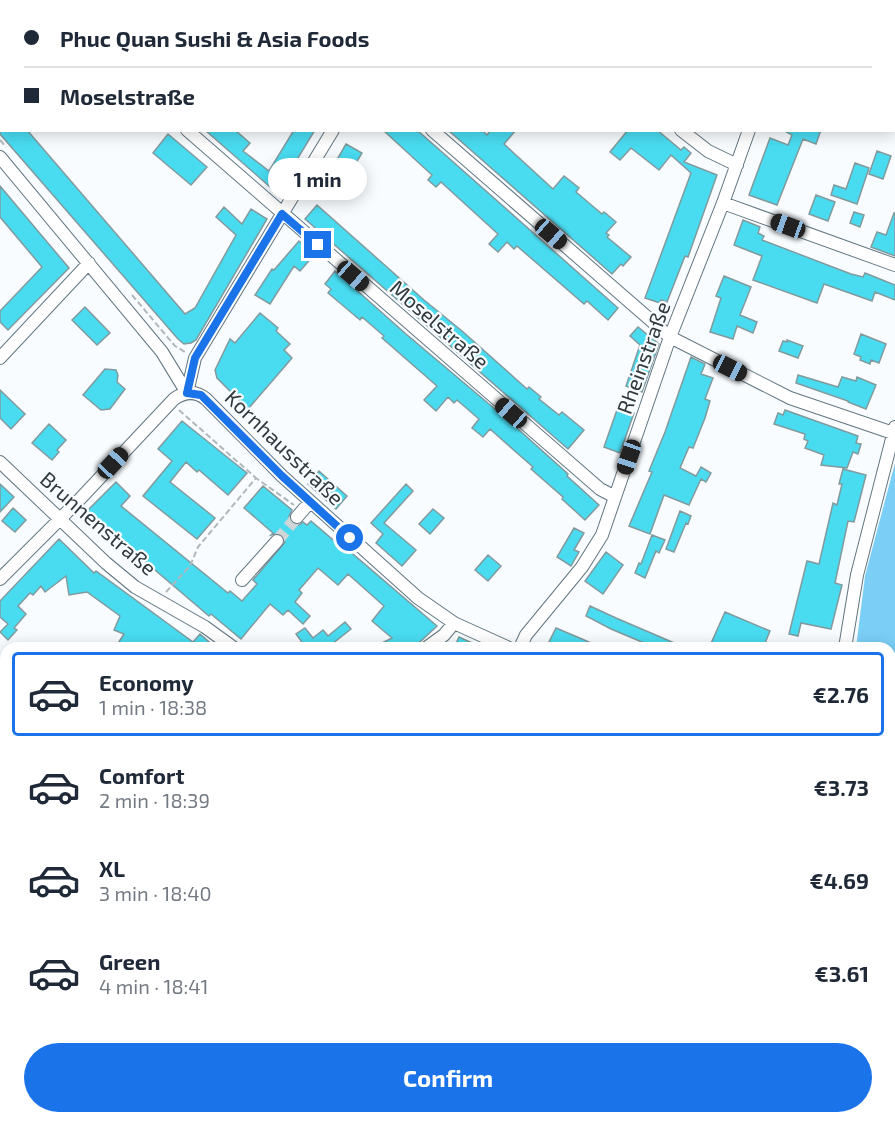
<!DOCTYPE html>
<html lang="en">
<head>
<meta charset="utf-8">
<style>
	body { margin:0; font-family:"Exo 2",sans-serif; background:#f6f6f7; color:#1f2937; height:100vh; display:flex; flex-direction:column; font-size:22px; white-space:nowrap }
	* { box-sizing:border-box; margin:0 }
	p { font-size:20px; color:#747a83 }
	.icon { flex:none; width:33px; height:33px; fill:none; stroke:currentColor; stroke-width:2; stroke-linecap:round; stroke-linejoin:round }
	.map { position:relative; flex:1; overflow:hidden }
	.side { position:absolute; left:0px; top:642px; width:896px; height:482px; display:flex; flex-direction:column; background:#fff; border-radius:18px 18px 0 0; box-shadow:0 3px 15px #0003 }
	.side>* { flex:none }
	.banner { position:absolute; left:0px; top:0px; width:896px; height:132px; box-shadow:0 3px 15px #0003; display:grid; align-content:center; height:132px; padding:0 24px; background:#fff }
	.end { position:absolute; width:27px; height:27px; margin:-14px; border:8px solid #1a73e8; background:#fff; box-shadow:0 0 0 3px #fff }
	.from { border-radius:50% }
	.bubble { position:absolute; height:42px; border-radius:21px; background:#fff; box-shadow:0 3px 15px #0003; font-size:20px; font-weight:700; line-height:42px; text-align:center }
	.car { position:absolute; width:18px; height:36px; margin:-18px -9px; border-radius:8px; box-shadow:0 0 4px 2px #0007; background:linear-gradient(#222 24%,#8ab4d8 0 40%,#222 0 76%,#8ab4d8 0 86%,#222 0) }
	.banner b { display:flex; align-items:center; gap:21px; height:57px; font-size:22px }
	.banner b+b { border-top:2px solid #e0e1e3 }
	.banner i { width:15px; height:15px; background:#1f2937 }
	ul { padding:10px 0 0; list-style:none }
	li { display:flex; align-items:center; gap:18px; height:84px; margin:0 12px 9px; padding:0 12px; border:3px solid transparent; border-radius:6px }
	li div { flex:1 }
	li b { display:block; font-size:22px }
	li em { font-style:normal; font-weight:700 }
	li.selected { border-color:#1a73e8 }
	li>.icon { width:54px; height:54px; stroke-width:1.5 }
	.action { display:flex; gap:12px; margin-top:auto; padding:12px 24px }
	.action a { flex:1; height:69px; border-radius:36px; background:#1a73e8; color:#fff; font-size:24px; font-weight:700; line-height:69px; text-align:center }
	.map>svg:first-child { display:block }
	.green { fill:#9adbfb }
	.forest { fill:#7bcff7 }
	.building { fill:#49dcf1; stroke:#809a9e; stroke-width:1.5 }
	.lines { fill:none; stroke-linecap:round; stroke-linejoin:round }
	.minor-tunnel { stroke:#d0d5d8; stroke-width:12; stroke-dasharray:12 6; stroke-linecap:butt }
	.minor-casing { stroke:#617680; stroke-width:14 }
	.path { stroke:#b1b7ba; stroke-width:2; stroke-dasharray:6 3; stroke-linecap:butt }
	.minor { stroke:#fff; stroke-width:12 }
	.route { stroke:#1a73e8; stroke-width:8 }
	.labels { text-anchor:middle; stroke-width:4.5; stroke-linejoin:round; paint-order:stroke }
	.street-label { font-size:21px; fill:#30393d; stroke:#f8fcff }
</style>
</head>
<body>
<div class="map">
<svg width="895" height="1123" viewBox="0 0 895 1123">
	<rect width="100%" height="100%" fill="#f8fcff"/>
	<path class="green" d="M0,884L6,887V968L0,964Z
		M273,1118H380L375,1123H283Z"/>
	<path class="forest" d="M895,463V828L890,824V648H856L865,576Z"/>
	<path class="building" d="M0,130H27L185,314L195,308L236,235L216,217L224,207L242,224L251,209L267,219L196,340L191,343L184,344L178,339L0,134Z
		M205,130H235L250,143L243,151L269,171L294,130H315L290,171L282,167L279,171L286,178L277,193Z
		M383,130H417L618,308L608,320L587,301L584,304L517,246L514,249L507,242L498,252L489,244L498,234L441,182L436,187L428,180L432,175Z
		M448,130H482L487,135L491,130H516L504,144L553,189L564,176L579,188L576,192L602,214L604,212L616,222L606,233L609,235L607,237L631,257L623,266L621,264L612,274Z
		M628,130H657L681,150L684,147L691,153L684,162L717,175L688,257L685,256L667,302L661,300L660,303L645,298L691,173L671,155L659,170L631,148L620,160L610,152Z
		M783,130H821L816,144L803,139L777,205L749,195L770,138L788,145L792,135Z
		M168,134L207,167L191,185L153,153Z
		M346,144L362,153L335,198L320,189Z
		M877,151L891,156L883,179L869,174Z
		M855,163L869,168L857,204L831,195L834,185L846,189Z
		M0,186L69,268L8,330L0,322V311L42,267L0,217Z
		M816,195L835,202L828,221L809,214Z
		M317,205L424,300L462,331L527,389L529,387L541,397L539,399L559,415L562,412L584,430L568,449L305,219Z
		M854,212L864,215L860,227L850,223Z
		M894,213H895V256L871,247L877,232L886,235Z
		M743,220L760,227L758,233L764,236L762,240L851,274L863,277L865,273L895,285V300L875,292L872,301L824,284L817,303L753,280L762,256L734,245Z
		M299,241L315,254L300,271L294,266L270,304L255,295L272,269L274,270Z
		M335,271L406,334L508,420L568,474L567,476L599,505L585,520L562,499L563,497L531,469L533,467L490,429L483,437L472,428L479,419L457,400L454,403L448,397L436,411L424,400L437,386L382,338L384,336L362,317L360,320L328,293L331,289L325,284Z
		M724,276L751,287L740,315L757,322L753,333L737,326L733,339L710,332L721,298L716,296Z
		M85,307L110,333L97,345L72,320Z
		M260,313L278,328L276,331L290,344L284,350L292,358L248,409L217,378L215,370L230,339L235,343Z
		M638,327L659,344L642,392L626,386L640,345L630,336Z
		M861,334L886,344L879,363L871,360L870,364L860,360L861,357L854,354Z
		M787,340L803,346L798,358L779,351L783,341L787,342Z
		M691,357L705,364L701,374L713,378L705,399L710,401L705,418L693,448L689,447L680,468L696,476L701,467L711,473L706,482L701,479L689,505L664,495L650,534L629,526L652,472L649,471L665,432Z
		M105,369L116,370L118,375L117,382L125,389L110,409L101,410L83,395Z
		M798,375L838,387L842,377L856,381L857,377L876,385L866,409L848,402V401L796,383Z
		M0,390L25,414L11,429L0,418Z
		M618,407L634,413L620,453L604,447Z
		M785,410L858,436L856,443L861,444L858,454L853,452L847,468L821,465L824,455L805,448L808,441L804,439L805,434L774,424L778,413L783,415Z
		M182,421L247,473L228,495L199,470L197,472L186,462L170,482L215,518L197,539L143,496L172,461L158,449Z
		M49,424L66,440L57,450L59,452L52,460L32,443Z
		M843,469L866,475L854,522L848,521L835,583L842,585L831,629L801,623L798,636L789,634L807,561L819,564L833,503L837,505L842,484H839Z
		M319,471L347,496L336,509L308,484Z
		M116,482L130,496L121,506L228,593L230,591L242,601L257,584L253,580L285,542L282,535L278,533L271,535L273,533L244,508L263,486L292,510L289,516L292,524L299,525L303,522L307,525L311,521L345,550L347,549L437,626L420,642L410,648H372L392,638L372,621L384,606L348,574L338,585L318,568L299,590L302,593L295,602L310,616L303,624L288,610L283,615L270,604L241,639L211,614L209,616L142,559L141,560L87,511Z
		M0,484L14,497L0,512Z
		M406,484L413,491L384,523L416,550L402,566L376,543L383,534L371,523Z
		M13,508L26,520L15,532L2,521Z
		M433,509L444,518L430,534L419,524Z
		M680,511L691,516L688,524L686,523L674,552L666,549Z
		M574,528L584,533L574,550L579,552L571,566L557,557Z
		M652,535L665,540L659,553L656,551L645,578L635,573L639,563L641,564Z
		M59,539L94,573L96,571L193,642L200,634L216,648H158L153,644L150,648H115L124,634L114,630L120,616L87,592L69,595L66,576L45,592L41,586L33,595L30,593L18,606L26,614L14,628L17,630L8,640L0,632L8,624L0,617V601Z
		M606,552L623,565L603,594L585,581Z
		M488,555L501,566L488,581L475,570Z
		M590,606L616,618L686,648H656L611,629L586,616Z
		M725,612L770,631L763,648H709Z
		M345,622L351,629L327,648H301L304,645L296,634L305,628L313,638L323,630L328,636Z
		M556,628L582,639L602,648H562L549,642Z
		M459,637L483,648H454Z"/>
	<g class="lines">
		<path class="minor-tunnel" d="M277,541L297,517"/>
		<g class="minor-casing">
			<path id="minor" d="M274,0L276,2
				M819,0L823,2
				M880,0L884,2
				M85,2L86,0
				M223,2L224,0
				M410,2L411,0
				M600,2V0
				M797,2V0
				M894,5H895
				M894,24L895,25
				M0,83L2,82
				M187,130L600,489L615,497
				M432,130L670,337L790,398L893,433
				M681,130L708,151L737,165
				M0,157L162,352L187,393
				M723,203L895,265
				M0,358L89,263
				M187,393L195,358L333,130
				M0,462L106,563L135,587L205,627L234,648
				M297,517L310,502
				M0,579L79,500L174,399C184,392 195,390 206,399L282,476L418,598L454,623L509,648
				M242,580L277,541
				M426,648L444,635L454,623
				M520,648L526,635L582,567L602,535L670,337L723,203L749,130
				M845,648L857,575L895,427
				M0,758L6,756
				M0,842L6,845
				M890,842L895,846
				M0,973L6,979
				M890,1027L895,1022
				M0,1042L6,1031
				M126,1118L136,1123
				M635,1118L640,1123
				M201,1123L204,1118
				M403,1123L411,1118
				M794,1123L800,1118"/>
		</g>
		<path class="path" d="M0,140L6,147
			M132,295L175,346L185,352
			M179,410L256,478
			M166,592L190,566L198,547L256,478L294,505
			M890,677L895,672
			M890,772L895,771
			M890,802L895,810
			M0,899L6,903
			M0,920L6,924
			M0,941L6,945
			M0,1001L6,1004
			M890,1047L895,1041
			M890,1051L895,1056
			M890,1056L895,1050
			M890,1080L895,1085
			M0,1082L6,1071
			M895,1094L892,1096L895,1099
			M218,1118L228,1123
			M309,1118L319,1123
			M353,1118L362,1123
			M823,1118L828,1123
			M813,1123L818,1118
			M822,1123L827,1118"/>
		<use href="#minor" class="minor"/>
	</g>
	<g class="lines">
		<path class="route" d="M318,245L282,214L195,358L187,393L201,395L282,476L350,538"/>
	</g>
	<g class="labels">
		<g class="street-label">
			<text transform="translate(439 325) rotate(41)" y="7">Moselstraße</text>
			<text transform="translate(644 358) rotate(-70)" y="7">Rheinstraße</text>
			<text transform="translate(284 448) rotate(44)" y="7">Kornhausstraße</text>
			<text transform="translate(98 524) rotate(41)" y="7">Brunnenstraße</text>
		</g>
	</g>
</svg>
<i class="end from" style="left:350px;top:538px"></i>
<i class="end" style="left:318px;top:245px"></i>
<div class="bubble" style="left:268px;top:158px;width:99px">1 min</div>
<i class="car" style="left:788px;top:226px;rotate:290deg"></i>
<i class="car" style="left:551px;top:234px;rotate:131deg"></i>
<i class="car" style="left:353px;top:276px;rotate:131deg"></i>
<i class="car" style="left:730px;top:368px;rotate:117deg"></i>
<i class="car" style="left:511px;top:413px;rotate:311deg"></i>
<i class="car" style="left:629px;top:457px;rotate:199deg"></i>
<i class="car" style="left:113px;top:463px;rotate:43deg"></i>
<div class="banner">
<b><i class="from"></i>Phuc Quan Sushi &amp; Asia Foods</b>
<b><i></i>Moselstraße</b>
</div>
<section class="side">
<ul>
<li class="selected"><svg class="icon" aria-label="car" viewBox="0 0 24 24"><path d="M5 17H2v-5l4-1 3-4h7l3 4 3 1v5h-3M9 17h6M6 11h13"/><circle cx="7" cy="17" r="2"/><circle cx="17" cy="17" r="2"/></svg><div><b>Economy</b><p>1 min · 18:38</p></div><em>€2.76</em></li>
<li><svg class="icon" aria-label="car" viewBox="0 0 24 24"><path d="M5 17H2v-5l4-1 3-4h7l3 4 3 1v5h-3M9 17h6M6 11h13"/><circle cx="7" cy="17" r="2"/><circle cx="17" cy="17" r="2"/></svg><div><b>Comfort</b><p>2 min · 18:39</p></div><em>€3.73</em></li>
<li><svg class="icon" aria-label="car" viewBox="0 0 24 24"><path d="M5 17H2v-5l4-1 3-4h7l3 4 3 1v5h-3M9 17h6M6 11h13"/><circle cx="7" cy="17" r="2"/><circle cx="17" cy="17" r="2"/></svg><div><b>XL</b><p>3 min · 18:40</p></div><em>€4.69</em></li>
<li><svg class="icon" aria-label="car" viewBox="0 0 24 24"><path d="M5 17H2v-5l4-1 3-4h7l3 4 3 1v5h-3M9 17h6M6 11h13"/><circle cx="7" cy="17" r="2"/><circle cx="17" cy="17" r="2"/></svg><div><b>Green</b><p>4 min · 18:41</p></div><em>€3.61</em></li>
</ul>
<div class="action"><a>Confirm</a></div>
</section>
</div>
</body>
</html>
